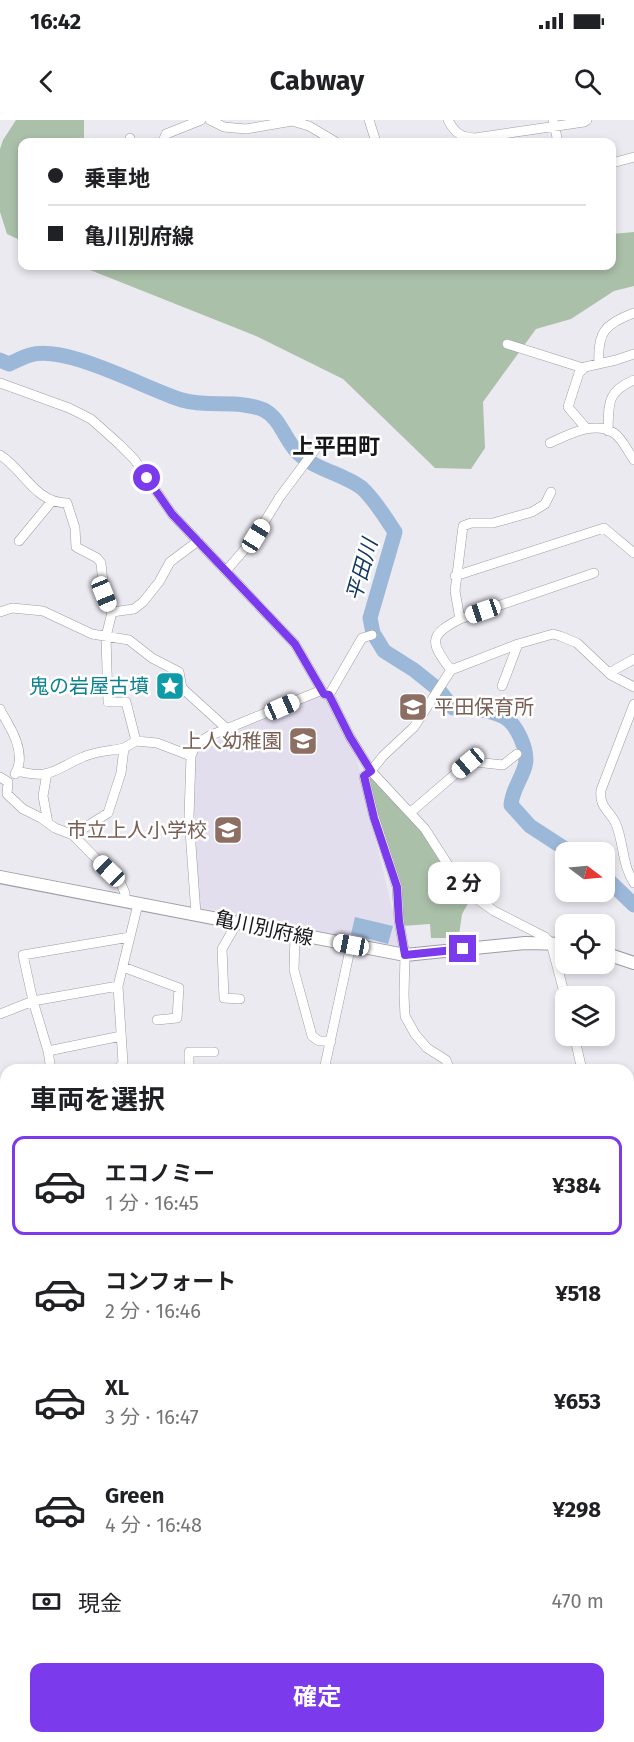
<!DOCTYPE html>
<html lang="ja">
<head>
<meta charset="utf-8">
<style>
	body { margin:0; font-family:"Fira Sans","Noto Sans JP",sans-serif; background:#f6f6f6; color:#202124; height:100vh; display:flex; flex-direction:column; font-size:22px; white-space:nowrap }
	* { box-sizing:border-box; margin:0 }
	p { font-size:20px; color:#757577 }
	.icon { flex:none; width:33px; height:33px; fill:none; stroke:currentColor; stroke-width:2; stroke-linecap:round; stroke-linejoin:round }
	.map { position:relative; flex:1; overflow:hidden }
	.details { position:absolute; left:0px; top:944px; width:634px; height:680px; display:flex; flex-direction:column; background:#fff; border-radius:18px 18px 0 0; box-shadow:0 3px 9px #0003 }
	.details>* { flex:none }
	.guide { position:absolute; left:18px; top:18px; width:598px; height:132px; border-radius:12px; box-shadow:0 3px 9px #0003; display:grid; align-content:center; height:132px; padding:0 30px; background:#fff }
	.needle { width:39px; rotate:106deg }
	.controls { position:absolute; left:555px; top:722px; display:grid; gap:12px }
	.controls a { display:grid; place-items:center; width:60px; height:60px; border-radius:12px; background:#fff; box-shadow:0 3px 9px #0003; font-size:30px }
	.end { position:absolute; width:27px; height:27px; margin:-14px; border:8px solid #7c3aed; background:#fff; box-shadow:0 0 0 3px #fff }
	.from { border-radius:50% }
	.bubble { position:absolute; height:42px; border-radius:12px; background:#fff; box-shadow:0 3px 9px #0003; font-size:20px; font-weight:700; line-height:42px; text-align:center }
	.car { position:absolute; width:18px; height:36px; margin:-18px -9px; border-radius:8px; box-shadow:0 0 4px 2px #0007; background:linear-gradient(#fff 24%,#345 0 40%,#fff 0 76%,#345 0 86%,#fff 0) }
	.guide b { display:flex; align-items:center; gap:21px; height:57px; font-size:22px }
	.guide b+b { border-top:2px solid #e0e0e0 }
	.guide i { width:15px; height:15px; background:#202124 }
	ul { padding:0; list-style:none }
	li { display:flex; align-items:center; gap:18px; height:99px; margin:0 12px 9px; padding:0 18px; border:3px solid transparent; border-radius:12px }
	li div { flex:1 }
	li b { display:block; font-size:22px }
	li em { font-style:normal; font-weight:700 }
	li.active { border-color:#7c3aed }
	li>.icon { width:54px; height:54px; stroke-width:1.5 }
	h2 { padding:0 30px; font-size:27px; line-height:72px }
	.pay { display:flex; align-items:center; gap:15px; height:66px; padding:0 30px; font-size:22px }
	.pay p { margin-inline-start:auto }
	.button { display:flex; gap:12px; margin-top:auto; padding:12px 30px }
	.button a { flex:1; height:69px; border-radius:12px; background:#7c3aed; color:#fff; font-size:24px; font-weight:700; line-height:69px; text-align:center }
	.status { display:flex; justify-content:space-between; align-items:center; height:42px; padding:0 30px; background:#fff; direction:ltr }
	.status svg { height:16px; fill:currentColor }
	header { display:flex; justify-content:space-between; align-items:center; height:78px; padding:0 30px; background:#fff; font-size:27px; font-weight:700 }
	.map>svg:first-child { display:block }
	.built { fill:#e2deed }
	.green { fill:#abc0a9 }
	.water { fill:#9cb8d9 }
	.lines { fill:none; stroke-linecap:round; stroke-linejoin:round }
	.river { stroke:#9cb8d9; stroke-width:15 }
	.minor-casing { stroke:#9e9ca3; stroke-width:10 }
	.secondary-casing { stroke:#9e9ca3; stroke-width:14 }
	.trunk-casing { stroke:#9e9ca3; stroke-width:16 }
	.minor { stroke:#fff; stroke-width:9 }
	.secondary { stroke:#fff; stroke-width:12 }
	.trunk { stroke:#fff; stroke-width:15 }
	.rail-casing { stroke:#6a696d; stroke-width:4.5 }
	.rail { stroke:#fff; stroke-width:2; stroke-dasharray:7; stroke-linecap:butt }
	.route { stroke:#7c3aed; stroke-width:8 }
	.labels { text-anchor:middle; stroke-width:5; stroke-linejoin:round; paint-order:stroke }
	.culture-label { font-size:20px; fill:#0d838f; stroke:#fff; text-anchor:end }
	.education-label { font-size:20px; fill:#785e54; stroke:#fff; text-anchor:end }
	.street-label { font-size:20px; fill:#171619; stroke:#fff }
	.water-label { font-size:21px; font-style:italic; fill:#123964; stroke:#fff }
	.quarter-label { font-size:22px; font-weight:bold; fill:#171619; stroke:#fff }
</style>
</head>
<body>
<div class="status"><b>16:42</b><svg viewBox="0 0 49 12"><path d="M0 12V9h3v3zM5 12V6h3v6zM10 12V3h3v9zM15 12V0h3v12zM26 1h20v11H26zM47 4h2v5h-2z"/></svg></div>
<header><svg class="icon" aria-label="back" viewBox="0 0 24 24"><path d="M15 5l-7 7 7 7"/></svg>Cabway<svg class="icon" aria-label="search" viewBox="0 0 24 24"><circle cx="10" cy="10" r="6"/><path d="M15 15l6 6"/></svg></header>
<div class="map">
<svg width="634" height="1622" viewBox="0 0 634 1622">
	<rect width="100%" height="100%" fill="#eceaf1"/>
	<path class="built" d="M324,574L357,639L402,831L199,787L193,711L195,634L253,602Z"/>
	<path class="green" d="M16,0H84V22H22V121L7,114L0,92V29L3,20Z
		M634,112V166L614,171L571,199L536,209L483,282L485,328L471,349L435,348L343,259L256,216L80,146H612V114Z
		M371,655L423,711L443,745L470,780L462,794L458,822L450,823L449,818H431L430,804L402,806L391,740L367,657Z"/>
	<path class="water" d="M355,797L393,806L388,824L351,814Z"/>
	<g class="lines">
		<path class="river" d="M0,240L9,244C16,241 23,237 30,235C66,224 146,269 182,280C208,288 238,279 264,290C280,298 285,320 298,333C316,350 344,354 362,368C375,380 385,397 395,412L370,498L373,513L384,531L414,550L439,570L453,588C469,588 489,589 504,597C517,604 529,631 525,646C521,660 512,670 511,685L530,706L570,732
			M604,756L634,785"/>
		<g class="minor-casing">
			<path id="minor" d="M210,0L224,7L246,9L292,1L309,6L336,22
				M369,0L376,22
				M448,0C455,13 460,17 475,18L584,2L587,0
				M553,0L558,22
				M130,18L131,22
				M165,22L164,19L166,14L201,0
				M612,43L634,37
				M507,224L583,248
				M599,244C597,212 605,204 634,193
				M0,263L69,288L91,299L119,324L134,339L172,394L295,524L324,574L329,575L350,617L371,651L425,709L457,759L473,776L494,791L545,817L551,823L566,880
				M586,308L568,287L579,253L585,247L616,240L634,234
				M608,311C609,284 606,272 634,260
				M550,323C568,315 594,300 614,313C622,318 628,332 634,340
				M0,335C24,350 35,383 67,383L75,408L76,427L97,438L101,443L104,474L112,492L106,517L108,582H126L136,621L157,623L191,636
				M19,421L52,381
				M226,451L256,416L279,378L320,323
				M455,456L604,408L634,433
				M0,492L12,488L43,491L92,514L129,520L152,538L179,552L182,568L226,608
				M112,492L134,489L143,482L159,462L170,442L198,421
				M460,499L455,471L463,406L471,403H493L532,392L545,384L551,372
				M451,550C430,523 428,515 460,499L594,453
				M609,553L634,539
				M502,566L518,524
				M329,575L362,518L372,515
				M634,584L601,670C599,688 609,689 616,704C624,724 622,745 634,763
				M0,589C2,595 5,597 7,602C16,617 25,638 15,654
				M17,651C51,660 55,649 83,637C96,631 111,631 124,628
				M47,653L43,676L48,703
				M0,657L8,662L7,674L23,689L41,698L55,708L73,715L121,764L125,773V782
				M411,692L468,643L475,642L503,645L517,634
				M73,715L108,693L121,653L124,628L136,621
				M196,794L189,697L191,636L196,624L209,616L322,570
				M237,803L222,829L224,878L240,879
				M295,815L294,850L312,916L319,921H331
				M123,847L179,868L177,898L157,900
				M0,894L33,881L118,866
				M574,915L582,950
				M121,916L48,931L33,881L23,835L130,817
				M48,931L51,950
				M117,950L123,943L118,866L138,784
				M189,950V932H214
				M324,950L351,825
				M450,950L446,940L427,928L415,914L405,896L404,875L405,835L399,801L397,767L374,697L364,656L371,651L383,636L414,607L451,550L518,524L553,514L560,516L577,523L611,555L634,567
				M0,1140L6,1136
				M628,1140L634,1165
				M0,1195L6,1196
				M628,1249L634,1251
				M628,1326H634
				M0,1338L6,1333
				M628,1482L634,1481
				M602,1617L603,1622
				M32,1622V1617"/>
		</g>
		<g class="secondary-casing">
			<path id="secondary" d="M0,757L405,835L525,823L566,824
				M604,833L634,843
				M628,1578L634,1577
				M439,1622L444,1617"/>
		</g>
		<g class="trunk-casing">
			<path id="trunk" d="M0,1566L6,1567
				M0,1583H6
				M380,1617L391,1622
				M417,1617L427,1622"/>
		</g>
		<use href="#minor" class="minor"/>
		<use href="#secondary" class="secondary"/>
		<use href="#trunk" class="trunk"/>
		<g class="rail-casing">
			<path id="rail" d="M0,1459L6,1461
				M628,1525L634,1524"/>
		</g>
		<use href="#rail" class="rail"/>
	</g>
	<g class="lines">
		<path class="route" d="M147,358L172,394L295,524L324,574L329,575L350,617L371,651L364,656L374,698L397,767L399,801L405,835L463,829"/>
	</g>
	<defs>
		<g id="sight-square" transform="scale(1.5)"><rect x="-9" y="-9" width="18" height="18" rx="4" fill="#0f9aa8" stroke="#fff"/><path d="M0-6L1.8-2.2L6-1.7L2.9 1.2L3.7 5.4L0 3.3L-3.7 5.4L-2.9 1.2L-6-1.7L-1.8-2.2Z" fill="#fff"/></g>
		<g id="school-square" transform="scale(1.5)"><rect x="-9" y="-9" width="18" height="18" rx="4" fill="#8d6e63" stroke="#fff"/><path d="M0-5L7-2L0 1L-7-2ZM-4 1L0 2.5L4 1V4Q0 6-4 4Z" fill="#fff"/></g>
	</defs>
	<g fill-rule="evenodd">
		<use href="#sight-square" x="170" y="566"/>
		<use href="#school-square" x="413" y="587"/>
		<use href="#school-square" x="303" y="621"/>
		<use href="#school-square" x="228" y="710"/>
	</g>
	<g class="labels">
		<g class="culture-label">
			<text x="149" y="573">鬼の岩屋古墳</text>
		</g>
		<g class="education-label">
			<text x="434" y="594" text-anchor="start">平田保育所</text>
			<text x="282" y="628">上人幼稚園</text>
			<text x="207" y="717">市立上人小学校</text>
		</g>
		<g class="street-label">
			<text transform="translate(264 808) rotate(12)" y="7">亀川別府線</text>
		</g>
		<g class="water-label">
			<text transform="translate(362 450) rotate(-74)" y="7">平田川</text>
		</g>
		<g class="quarter-label">
			<text x="336" y="334">上平田町</text>
		</g>
	</g>
</svg>
<div class="controls">
<a><svg class="needle" viewBox="-14 -14 28 28"><path d="M0-13l5 13h-10z" fill="#e53935"/><path d="M0 13l5-13h-10z" fill="#757577"/></svg></a>
<a><svg class="icon" aria-label="locate" viewBox="0 0 24 24"><circle cx="12" cy="12" r="6"/><path d="M12 2v4M12 18v4M2 12h4M18 12h4"/></svg></a>
<a><svg class="icon" aria-label="layers" viewBox="0 0 24 24"><path d="M12 4l9 5-9 5-9-5zM3 14l9 5 9-5"/></svg></a>
</div>
<i class="end from" style="left:147px;top:358px"></i>
<i class="end" style="left:463px;top:829px"></i>
<div class="bubble" style="left:428px;top:742px;width:72px">2 分</div>
<i class="car" style="left:256px;top:416px;rotate:32deg"></i>
<i class="car" style="left:104px;top:474px;rotate:158deg"></i>
<i class="car" style="left:483px;top:491px;rotate:251deg"></i>
<i class="car" style="left:282px;top:587px;rotate:66deg"></i>
<i class="car" style="left:468px;top:643px;rotate:230deg"></i>
<i class="car" style="left:109px;top:751px;rotate:314deg"></i>
<i class="car" style="left:351px;top:825px;rotate:281deg"></i>
<div class="guide">
<b><i class="from"></i>乗車地</b>
<b><i></i>亀川別府線</b>
</div>
<section class="details">
<h2>車両を選択</h2>
<ul>
<li class="active"><svg class="icon" aria-label="car" viewBox="0 0 24 24"><path d="M5 17H2v-5l4-1 3-4h7l3 4 3 1v5h-3M9 17h6M6 11h13"/><circle cx="7" cy="17" r="2"/><circle cx="17" cy="17" r="2"/></svg><div><b>エコノミー</b><p>1 分 · 16:45</p></div><em>¥384</em></li>
<li><svg class="icon" aria-label="car" viewBox="0 0 24 24"><path d="M5 17H2v-5l4-1 3-4h7l3 4 3 1v5h-3M9 17h6M6 11h13"/><circle cx="7" cy="17" r="2"/><circle cx="17" cy="17" r="2"/></svg><div><b>コンフォート</b><p>2 分 · 16:46</p></div><em>¥518</em></li>
<li><svg class="icon" aria-label="car" viewBox="0 0 24 24"><path d="M5 17H2v-5l4-1 3-4h7l3 4 3 1v5h-3M9 17h6M6 11h13"/><circle cx="7" cy="17" r="2"/><circle cx="17" cy="17" r="2"/></svg><div><b>XL</b><p>3 分 · 16:47</p></div><em>¥653</em></li>
<li><svg class="icon" aria-label="car" viewBox="0 0 24 24"><path d="M5 17H2v-5l4-1 3-4h7l3 4 3 1v5h-3M9 17h6M6 11h13"/><circle cx="7" cy="17" r="2"/><circle cx="17" cy="17" r="2"/></svg><div><b>Green</b><p>4 分 · 16:48</p></div><em>¥298</em></li>
</ul>
<div class="pay"><svg class="icon" aria-label="cash" viewBox="0 0 24 24"><path d="M3 7h18v10H3z"/><circle cx="12" cy="12" r="2"/></svg>現金<p>470 m</p></div>
<div class="button"><a>確定</a></div>
</section>
</div>
</body>
</html>
